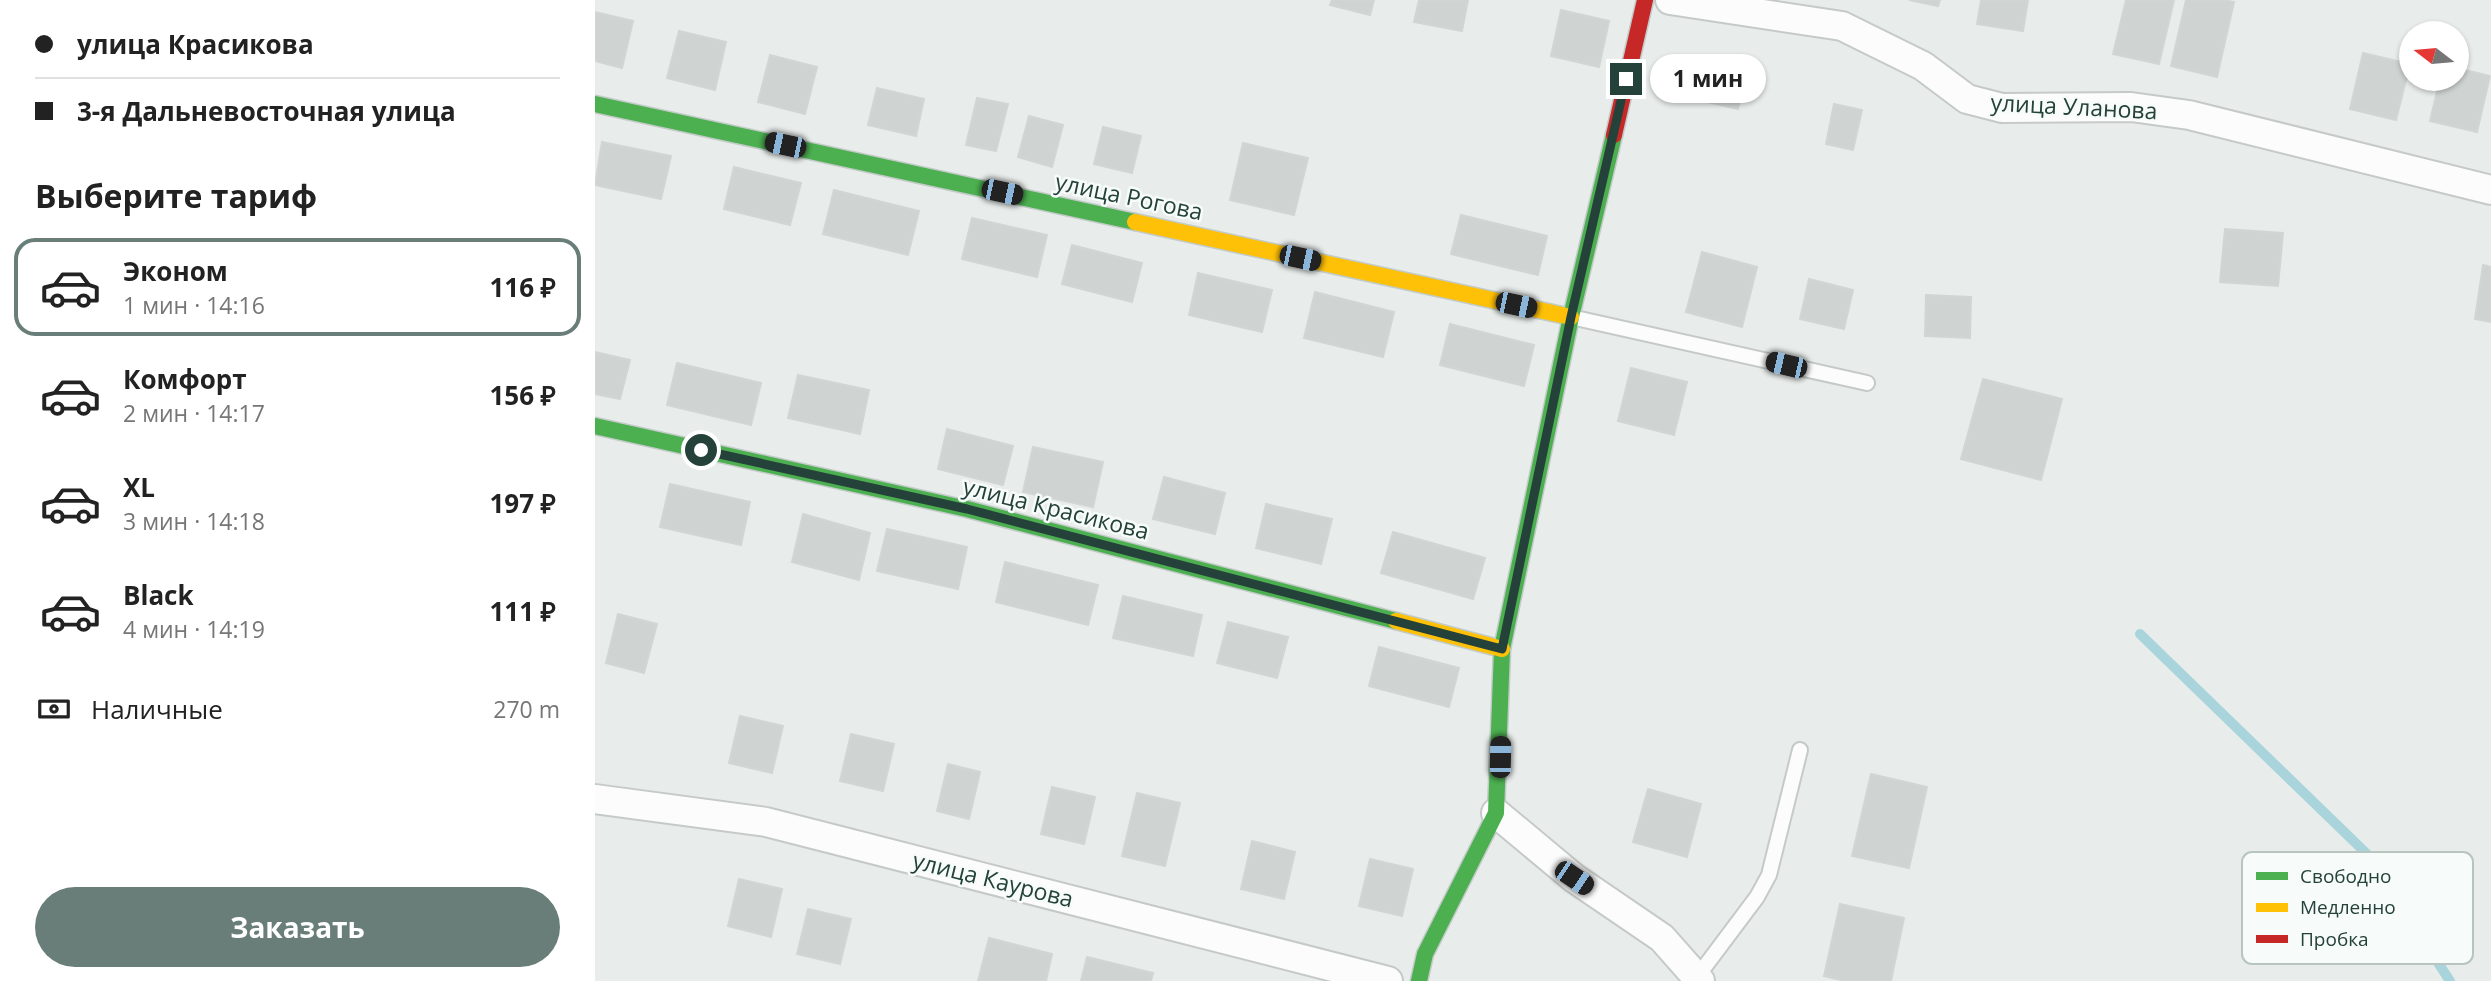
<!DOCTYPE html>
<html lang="ru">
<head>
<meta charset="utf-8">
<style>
	body { margin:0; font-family:"Open Sans",sans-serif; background:#f6f6f6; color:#222; height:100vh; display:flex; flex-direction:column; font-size:26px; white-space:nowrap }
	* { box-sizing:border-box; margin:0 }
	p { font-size:23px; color:#767676 }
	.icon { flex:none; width:38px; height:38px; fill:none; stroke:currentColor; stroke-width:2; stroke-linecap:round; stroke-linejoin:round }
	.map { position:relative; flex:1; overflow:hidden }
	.panel { display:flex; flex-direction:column; background:#fff; width:595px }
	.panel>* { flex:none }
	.guide { display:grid; align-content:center; height:154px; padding:0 35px; background:#fff }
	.needle { width:46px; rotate:286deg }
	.buttons { position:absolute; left:1804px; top:21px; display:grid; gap:14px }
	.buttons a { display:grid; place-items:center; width:70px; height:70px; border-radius:50%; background:#fff; box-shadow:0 2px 5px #0004; font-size:35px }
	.end { position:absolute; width:32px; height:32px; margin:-16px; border:9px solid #24423a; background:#fff; box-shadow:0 0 0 4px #fff }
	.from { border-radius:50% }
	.bubble { position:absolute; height:49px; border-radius:24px; background:#fff; box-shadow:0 2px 5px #0004; font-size:23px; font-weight:700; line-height:49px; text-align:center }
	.car { position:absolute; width:21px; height:42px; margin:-21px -10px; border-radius:9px; box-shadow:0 0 5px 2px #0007; background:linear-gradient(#222 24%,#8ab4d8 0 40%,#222 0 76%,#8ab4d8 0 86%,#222 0) }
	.guide b { display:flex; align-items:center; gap:24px; height:66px; font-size:26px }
	.guide b+b { border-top:2px solid #e0e0e0 }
	.guide i { width:18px; height:18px; background:#222 }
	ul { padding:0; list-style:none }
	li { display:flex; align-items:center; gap:21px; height:98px; margin:0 14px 10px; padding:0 21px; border:4px solid transparent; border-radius:21px }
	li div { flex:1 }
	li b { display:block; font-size:26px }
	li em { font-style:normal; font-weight:700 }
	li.selected { border-color:#697e78 }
	li>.icon { width:63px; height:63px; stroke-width:1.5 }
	h2 { padding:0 35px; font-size:32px; line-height:84px }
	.pay { display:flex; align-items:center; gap:18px; height:77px; padding:0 35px; font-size:26px }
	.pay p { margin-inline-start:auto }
	.primary-button { display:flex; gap:14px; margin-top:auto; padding:14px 35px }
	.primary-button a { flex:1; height:80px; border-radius:42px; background:#697e78; color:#fff; font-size:28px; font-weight:700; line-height:80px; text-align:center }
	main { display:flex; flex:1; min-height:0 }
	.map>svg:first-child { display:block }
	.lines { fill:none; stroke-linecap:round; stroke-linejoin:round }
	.stream { stroke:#a9d4db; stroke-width:10 }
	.building { fill:#cfd4d2; stroke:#d1d6d4; stroke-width:2 }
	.lane-casing { stroke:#c5cac8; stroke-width:18 }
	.street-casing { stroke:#c5cac8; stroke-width:32 }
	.fast-casing { stroke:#c3cbc8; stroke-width:19 }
	.slow-casing { stroke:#c3cbc8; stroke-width:19 }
	.jam-casing { stroke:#c3cbc8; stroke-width:19 }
	.lane { stroke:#fcfcfc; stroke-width:14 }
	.street { stroke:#fcfcfc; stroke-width:28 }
	.fast { stroke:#4caf50; stroke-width:16 }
	.slow { stroke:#ffc107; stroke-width:16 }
	.jam { stroke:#c62828; stroke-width:16 }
	.route { stroke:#24423a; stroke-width:9 }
	.labels { text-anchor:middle; stroke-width:5; stroke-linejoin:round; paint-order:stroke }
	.street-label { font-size:23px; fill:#24423a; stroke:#f7fbf9 }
	.key { fill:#f7fbf9; stroke:#b8c4c0; stroke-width:2 }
	.key-label { font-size:19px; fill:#24423a }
</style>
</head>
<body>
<main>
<section class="panel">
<div class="guide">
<b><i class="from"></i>улица Красикова</b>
<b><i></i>3-я Дальневосточная улица</b>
</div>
<h2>Выберите тариф</h2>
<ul>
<li class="selected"><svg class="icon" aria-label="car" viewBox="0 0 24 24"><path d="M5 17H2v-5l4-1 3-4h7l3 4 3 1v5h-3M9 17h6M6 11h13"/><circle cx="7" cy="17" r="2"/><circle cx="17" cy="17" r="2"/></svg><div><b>Эконом</b><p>1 мин · 14:16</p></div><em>116 ₽</em></li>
<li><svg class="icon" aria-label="car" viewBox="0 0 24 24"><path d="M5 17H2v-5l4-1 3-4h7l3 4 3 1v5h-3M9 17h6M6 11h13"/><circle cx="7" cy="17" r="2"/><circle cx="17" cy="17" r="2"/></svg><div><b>Комфорт</b><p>2 мин · 14:17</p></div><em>156 ₽</em></li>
<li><svg class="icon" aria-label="car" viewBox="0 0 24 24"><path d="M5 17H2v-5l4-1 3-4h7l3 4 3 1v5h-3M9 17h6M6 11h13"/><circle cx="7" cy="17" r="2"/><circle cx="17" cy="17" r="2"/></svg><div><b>XL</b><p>3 мин · 14:18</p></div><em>197 ₽</em></li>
<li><svg class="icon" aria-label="car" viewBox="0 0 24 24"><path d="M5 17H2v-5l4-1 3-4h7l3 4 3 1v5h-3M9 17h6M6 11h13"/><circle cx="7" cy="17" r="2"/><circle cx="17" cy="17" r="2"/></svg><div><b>Black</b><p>4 мин · 14:19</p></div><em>111 ₽</em></li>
</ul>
<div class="pay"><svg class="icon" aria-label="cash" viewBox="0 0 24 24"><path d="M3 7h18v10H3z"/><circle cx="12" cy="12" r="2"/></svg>Наличные<p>270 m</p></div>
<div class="primary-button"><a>Заказать</a></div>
</section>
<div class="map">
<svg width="1896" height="981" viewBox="0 0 1896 981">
	<rect width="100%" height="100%" fill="#e8edeb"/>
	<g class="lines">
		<path class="stream" d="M1545,634L1772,854L1855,981"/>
	</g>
	<path class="building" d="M737,0H779L775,15L735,5Z
		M824,0H873L867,31L819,22Z
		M1314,0H1345L1343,6Z
		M1386,0H1433L1428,31L1382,24Z
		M1531,0H1579L1564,64L1518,54Z
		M1591,0H1628L1639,2L1622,77L1576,66Z
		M966,10L1014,21L1004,67L956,56Z
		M0,12L38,21L27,68L0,61Z
		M84,31L131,42L120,90L72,78Z
		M1768,53L1815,64L1801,120L1755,109Z
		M175,55L222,67L210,114L163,102Z
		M1108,59L1153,70L1143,109L1099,99Z
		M1862,68L1895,76L1882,132L1835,121L1845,79H1862Z
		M282,88L329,99L321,136L273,125Z
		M382,98L413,104L401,151L371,145Z
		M1239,104L1267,110L1258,150L1231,144Z
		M434,116L468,125L457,167L423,157Z
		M508,127L546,136L537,173L499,164Z
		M7,142L76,156L66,199L0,185Z
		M648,143L713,158L699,215L635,200Z
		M139,167L206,183L195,225L129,209Z
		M239,190L324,211L313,255L228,234Z
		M866,215L952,236L943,275L856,254Z
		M377,218L452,235L442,277L367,259Z
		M1630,229L1688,233L1683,286L1625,282Z
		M477,245L547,263L537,302L467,284Z
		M1107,252L1162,267L1147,327L1091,312Z
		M1888,265L1896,267V322L1880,319Z
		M603,273L677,290L667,332L594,315Z
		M1214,279L1258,290L1249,329L1205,319Z
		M720,292L799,312L788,357L709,338Z
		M1331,295L1376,297L1375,338L1330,336Z
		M855,324L939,345L929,386L845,365Z
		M0,352L35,360L25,399L0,394Z
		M82,363L166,383L156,425L72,405Z
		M1036,368L1092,382L1079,435L1023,421Z
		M203,375L274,390L265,434L193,418Z
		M1388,379L1467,399L1446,480L1366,459Z
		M352,429L418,446L408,485L343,469Z
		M438,447L508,462L498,507L428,492Z
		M569,477L630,493L620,534L558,519Z
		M75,484L155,502L146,545L65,527Z
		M671,504L737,519L726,564L661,548Z
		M208,514L275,533L264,580L197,562Z
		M292,529L372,547L363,589L282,571Z
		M798,532L890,558L878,599L786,573Z
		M410,562L503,585L493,625L401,602Z
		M528,596L607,615L598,656L518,638Z
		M23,614L62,624L49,673L11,663Z
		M633,622L693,637L682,678L622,663Z
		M784,647L864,668L854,707L774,686Z
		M145,716L188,726L177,773L134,763Z
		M256,734L299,744L288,791L245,781Z
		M353,764L385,772L374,819L342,811Z
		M1276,774L1332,787L1314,868L1257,856Z
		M457,787L500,797L489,844L446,834Z
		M1053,789L1106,804L1092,857L1038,842Z
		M542,793L585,803L570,866L527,856Z
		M657,841L700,852L689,899L646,889Z
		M775,859L818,869L807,916L764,906Z
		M144,879L187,889L176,937L133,926Z
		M1245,904L1309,918L1296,981H1250L1229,976Z
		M213,909L256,919L245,964L202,954Z
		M394,938L457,954L451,981H383Z
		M492,957L558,973L556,981H486Z"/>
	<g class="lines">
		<g class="lane-casing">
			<path id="lane" d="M976,317L1272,383
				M1102,977L1162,897L1174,875L1205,750"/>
		</g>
		<g class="street-casing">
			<path id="street" d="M1075,0L1247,26L1328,66L1372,99L1407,108L1536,107L1594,115L1896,190
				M0,799L171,822L793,981
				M901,813L979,878L1067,938L1105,981"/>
		</g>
		<g class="fast-casing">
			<path id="fast" d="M0,104L540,222
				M0,426L372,509L801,621
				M824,981L830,954L901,813L907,649L976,317L1019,135"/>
		</g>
		<g class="slow-casing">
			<path id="slow" d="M540,222L976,317
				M801,621L907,649"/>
		</g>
		<g class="jam-casing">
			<path id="jam" d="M1019,135L1050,0"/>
		</g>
		<use href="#lane" class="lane"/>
		<use href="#street" class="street"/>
		<use href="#fast" class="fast"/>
		<use href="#slow" class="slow"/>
		<use href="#jam" class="jam"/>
	</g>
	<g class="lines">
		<path class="route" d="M106,450L372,509L907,649L976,317L1031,79"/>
	</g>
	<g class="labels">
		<g class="street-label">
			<text transform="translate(1479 107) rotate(3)" y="8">улица Уланова</text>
			<text transform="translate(534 197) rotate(12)" y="8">улица Рогова</text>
			<text transform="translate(461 509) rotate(14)" y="8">улица Красикова</text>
			<text transform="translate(398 880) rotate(14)" y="8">улица Каурова</text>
		</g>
	</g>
	<rect x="1647" y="852" width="231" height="112" rx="10" class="key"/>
	<rect x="1661" y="872" width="32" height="8" fill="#4caf50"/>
	<rect x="1661" y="903" width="32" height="9" fill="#ffc107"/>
	<rect x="1661" y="935" width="32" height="8" fill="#c62828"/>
	<g class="key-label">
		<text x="1705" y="883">Свободно</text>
		<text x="1705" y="914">Медленно</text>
		<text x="1705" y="946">Пробка</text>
	</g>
</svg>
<div class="buttons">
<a><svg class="needle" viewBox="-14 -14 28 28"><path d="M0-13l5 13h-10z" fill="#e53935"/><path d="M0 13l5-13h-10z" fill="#767676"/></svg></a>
</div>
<i class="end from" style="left:106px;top:450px"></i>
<i class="end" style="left:1031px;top:79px"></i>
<div class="bubble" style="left:1055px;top:54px;width:116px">1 мин</div>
<i class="car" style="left:190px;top:145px;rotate:282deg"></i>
<i class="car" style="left:407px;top:192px;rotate:102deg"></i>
<i class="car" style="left:705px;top:258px;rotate:102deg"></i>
<i class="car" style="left:921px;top:305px;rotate:102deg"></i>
<i class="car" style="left:1191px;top:365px;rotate:283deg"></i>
<i class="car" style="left:905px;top:757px;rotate:1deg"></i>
<i class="car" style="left:979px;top:878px;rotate:124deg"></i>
</div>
</main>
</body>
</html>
